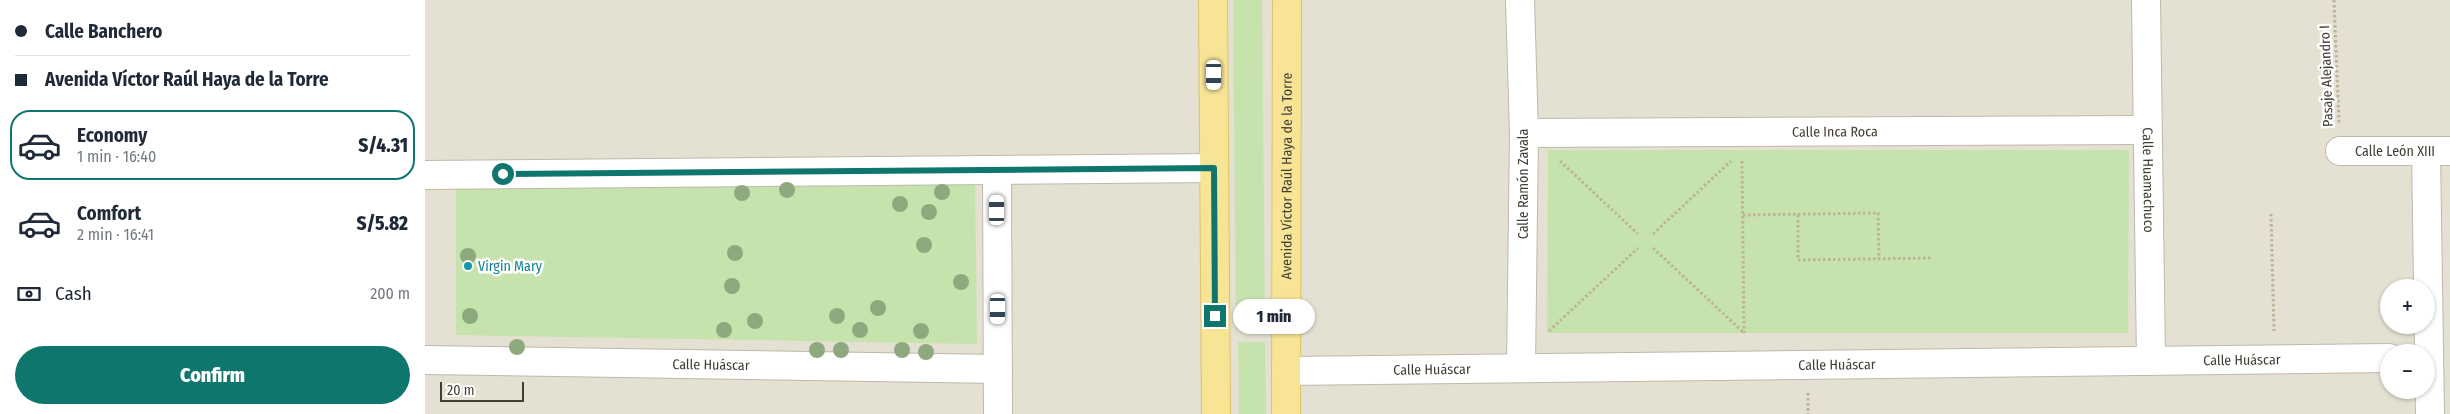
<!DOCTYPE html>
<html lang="en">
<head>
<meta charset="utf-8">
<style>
	body { margin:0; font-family:"Fira Sans Condensed",sans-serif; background:#f6f6f7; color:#1f2937; height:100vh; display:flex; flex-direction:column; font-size:19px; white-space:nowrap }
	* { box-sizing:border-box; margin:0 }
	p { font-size:16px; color:#747a83 }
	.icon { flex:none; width:28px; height:28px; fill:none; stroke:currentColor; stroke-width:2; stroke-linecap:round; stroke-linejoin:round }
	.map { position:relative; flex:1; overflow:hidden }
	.panel { display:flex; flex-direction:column; background:#fff; width:425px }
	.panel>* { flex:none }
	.guide { display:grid; align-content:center; height:110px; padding:0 15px; background:#fff }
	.controls { position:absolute; left:1955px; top:279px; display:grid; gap:10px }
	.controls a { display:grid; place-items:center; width:55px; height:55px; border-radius:50%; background:#fff; box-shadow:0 1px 4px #0004; font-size:25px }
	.scale { position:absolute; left:15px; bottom:12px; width:84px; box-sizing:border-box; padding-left:5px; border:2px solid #423e34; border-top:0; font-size:14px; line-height:18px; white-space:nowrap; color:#423e34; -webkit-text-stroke:4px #fff; paint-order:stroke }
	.end { position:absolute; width:22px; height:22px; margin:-11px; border:6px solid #0f766e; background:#fff; box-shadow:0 0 0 2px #fff }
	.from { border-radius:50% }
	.bubble { position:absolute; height:35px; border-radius:18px; background:#fff; box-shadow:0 1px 4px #0004; font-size:16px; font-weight:800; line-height:35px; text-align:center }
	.car { position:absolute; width:15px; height:30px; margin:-15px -8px; border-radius:6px; box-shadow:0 0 4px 1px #0007; background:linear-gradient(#fff 24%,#345 0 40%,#fff 0 76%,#345 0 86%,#fff 0) }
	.guide b { display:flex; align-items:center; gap:18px; height:48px; font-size:19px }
	.guide b+b { border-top:1px solid #e0e1e3 }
	.guide i { width:12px; height:12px; background:#1f2937 }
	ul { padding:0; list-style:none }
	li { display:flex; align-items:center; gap:15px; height:70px; margin:0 10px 8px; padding:0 5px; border:2px solid transparent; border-radius:20px }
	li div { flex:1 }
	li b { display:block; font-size:19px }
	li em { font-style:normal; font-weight:800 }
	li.current { border-color:#0f766e }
	li>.icon { width:45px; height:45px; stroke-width:1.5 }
	.pay { display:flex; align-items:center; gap:12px; height:55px; padding:0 15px; font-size:19px }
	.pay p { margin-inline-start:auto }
	.action { display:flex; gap:10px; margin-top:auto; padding:10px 15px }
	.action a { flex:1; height:58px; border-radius:30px; background:#0f766e; color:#fff; font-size:20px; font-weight:800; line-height:58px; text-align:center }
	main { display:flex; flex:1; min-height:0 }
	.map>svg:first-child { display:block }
	.residential { fill:#e4e0d2; fill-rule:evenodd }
	.green { fill:#c6e3ae }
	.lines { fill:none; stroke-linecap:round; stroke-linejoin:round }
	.minor-casing { stroke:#beb9aa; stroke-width:30 }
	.major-casing { stroke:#dcc366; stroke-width:30 }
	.path { stroke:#bcb399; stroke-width:3; stroke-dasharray:2.5 2.5; stroke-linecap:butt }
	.minor { stroke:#fff; stroke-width:28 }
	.major { stroke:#f8e495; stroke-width:28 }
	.tree { fill:#8fa97e }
	.route { stroke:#0f766e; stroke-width:6 }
	.culture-dot { fill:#0f9aa8; stroke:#fff; stroke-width:2 }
	.labels { text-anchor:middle; stroke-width:5; stroke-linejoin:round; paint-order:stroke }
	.street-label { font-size:14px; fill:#423e34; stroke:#fff }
	.culture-label { font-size:14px; fill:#0d838f; stroke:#fff; text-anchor:start }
</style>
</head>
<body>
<main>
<section class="panel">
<div class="guide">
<b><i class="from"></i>Calle Banchero</b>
<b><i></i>Avenida Víctor Raúl Haya de la Torre</b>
</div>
<ul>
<li class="current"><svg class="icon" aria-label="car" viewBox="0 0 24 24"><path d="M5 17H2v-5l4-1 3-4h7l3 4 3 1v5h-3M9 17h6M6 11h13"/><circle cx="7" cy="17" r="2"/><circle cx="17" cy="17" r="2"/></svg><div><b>Economy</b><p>1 min · 16:40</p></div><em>S/4.31</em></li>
<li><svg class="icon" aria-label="car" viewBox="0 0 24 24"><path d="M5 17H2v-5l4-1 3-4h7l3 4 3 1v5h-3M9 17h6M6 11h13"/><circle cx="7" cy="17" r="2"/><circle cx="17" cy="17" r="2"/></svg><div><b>Comfort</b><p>2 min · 16:41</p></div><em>S/5.82</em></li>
</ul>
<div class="pay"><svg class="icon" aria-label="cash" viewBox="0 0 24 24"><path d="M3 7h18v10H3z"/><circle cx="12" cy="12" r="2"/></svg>Cash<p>200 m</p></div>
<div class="action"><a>Confirm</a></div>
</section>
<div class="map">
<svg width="2025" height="414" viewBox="0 0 2025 414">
	<rect width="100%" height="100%" fill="#f1eee3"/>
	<path class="residential" d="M0,0H2025V414H0ZM1964,288H2001V325H1964ZM1964,352H2001V390H1964Z"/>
	<path class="green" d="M808,0H837L840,329H811Z
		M1123,150H1704L1703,333H1122Z
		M550,179L552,344L31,335V184Z
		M813,342H840L841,414H814Z"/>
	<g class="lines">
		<g class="minor-casing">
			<g id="minor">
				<path d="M1095,0L1099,133L1096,368"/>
				<path id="s1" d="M1721,0L1726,361"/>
				<path id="s2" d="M1099,133L1721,130"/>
				<path id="s3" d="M1915,151H2025"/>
				<path d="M2001,151L2005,414"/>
				<path d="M572,170L573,414"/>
				<path d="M0,175L789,168"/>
				<path id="s4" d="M0,360L573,369"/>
				<path id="s5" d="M861,371L1964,358"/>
			</g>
		</g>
		<g class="major-casing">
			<g id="major">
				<path d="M788,0L791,414"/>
				<path id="s6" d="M861,414L862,0"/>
			</g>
		</g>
		<path class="path" d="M1909,0L1914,123
			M1135,161L1213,234
			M1317,161L1319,333
			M1846,214L1849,331
			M1318,215L1453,213L1454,259
			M1373,215V260L1508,258
			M1228,234L1306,161
			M1228,248L1318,332
			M1124,331L1213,248
			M1383,393V414"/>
		<use href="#minor" class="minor"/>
		<use href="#major" class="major"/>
	</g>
	<g class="tree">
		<circle cx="362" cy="190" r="8"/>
		<circle cx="517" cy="192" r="8"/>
		<circle cx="317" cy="193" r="8"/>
		<circle cx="475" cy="204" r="8"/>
		<circle cx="504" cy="212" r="8"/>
		<circle cx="499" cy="245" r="8"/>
		<circle cx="310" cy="253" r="8"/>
		<circle cx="43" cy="256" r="8"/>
		<circle cx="536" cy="282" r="8"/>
		<circle cx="307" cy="286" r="8"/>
		<circle cx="453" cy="308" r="8"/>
		<circle cx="45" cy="316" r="8"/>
		<circle cx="412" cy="316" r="8"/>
		<circle cx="330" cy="321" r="8"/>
		<circle cx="299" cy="330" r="8"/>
		<circle cx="435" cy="330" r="8"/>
		<circle cx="496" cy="331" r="8"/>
		<circle cx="92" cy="347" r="8"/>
		<circle cx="392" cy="350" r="8"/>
		<circle cx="416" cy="350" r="8"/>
		<circle cx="477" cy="350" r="8"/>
		<circle cx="501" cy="352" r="8"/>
	</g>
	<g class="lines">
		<path class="route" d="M78,174L789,168L790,316"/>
	</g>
	<circle class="culture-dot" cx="43" cy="266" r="5"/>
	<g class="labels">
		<g class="street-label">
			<text transform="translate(1901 76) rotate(-92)" y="5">Pasaje Alejandro I</text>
			<text dy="5" stroke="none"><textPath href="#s2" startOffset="311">Calle Inca Roca</textPath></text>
			<text dy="5" stroke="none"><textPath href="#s3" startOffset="55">Calle León XIII</textPath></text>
			<text dy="5" stroke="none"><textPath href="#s6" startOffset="238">Avenida Víctor Raúl Haya de la Torre</textPath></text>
			<text dy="5" stroke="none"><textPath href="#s1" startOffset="180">Calle Huamachuco</textPath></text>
			<text transform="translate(1098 184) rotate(-90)" y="5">Calle Ramón Zavala</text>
			<text dy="5" stroke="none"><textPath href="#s5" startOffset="956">Calle Huáscar</textPath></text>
			<text dy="5" stroke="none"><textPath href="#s4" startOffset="286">Calle Huáscar</textPath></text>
			<text dy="5" stroke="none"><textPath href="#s5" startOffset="551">Calle Huáscar</textPath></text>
			<text dy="5" stroke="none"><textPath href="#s5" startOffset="146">Calle Huáscar</textPath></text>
		</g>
		<g class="culture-label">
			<text x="53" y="271">Virgin Mary</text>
		</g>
	</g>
</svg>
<div class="controls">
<a>+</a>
<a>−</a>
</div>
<div class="scale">20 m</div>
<i class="end from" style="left:78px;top:174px"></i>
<i class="end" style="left:790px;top:316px"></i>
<div class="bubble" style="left:808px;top:299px;width:82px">1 min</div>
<i class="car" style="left:789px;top:75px;rotate:180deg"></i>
<i class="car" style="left:572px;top:210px;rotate:0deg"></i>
<i class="car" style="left:573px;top:309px;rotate:180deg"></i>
</div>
</main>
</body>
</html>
